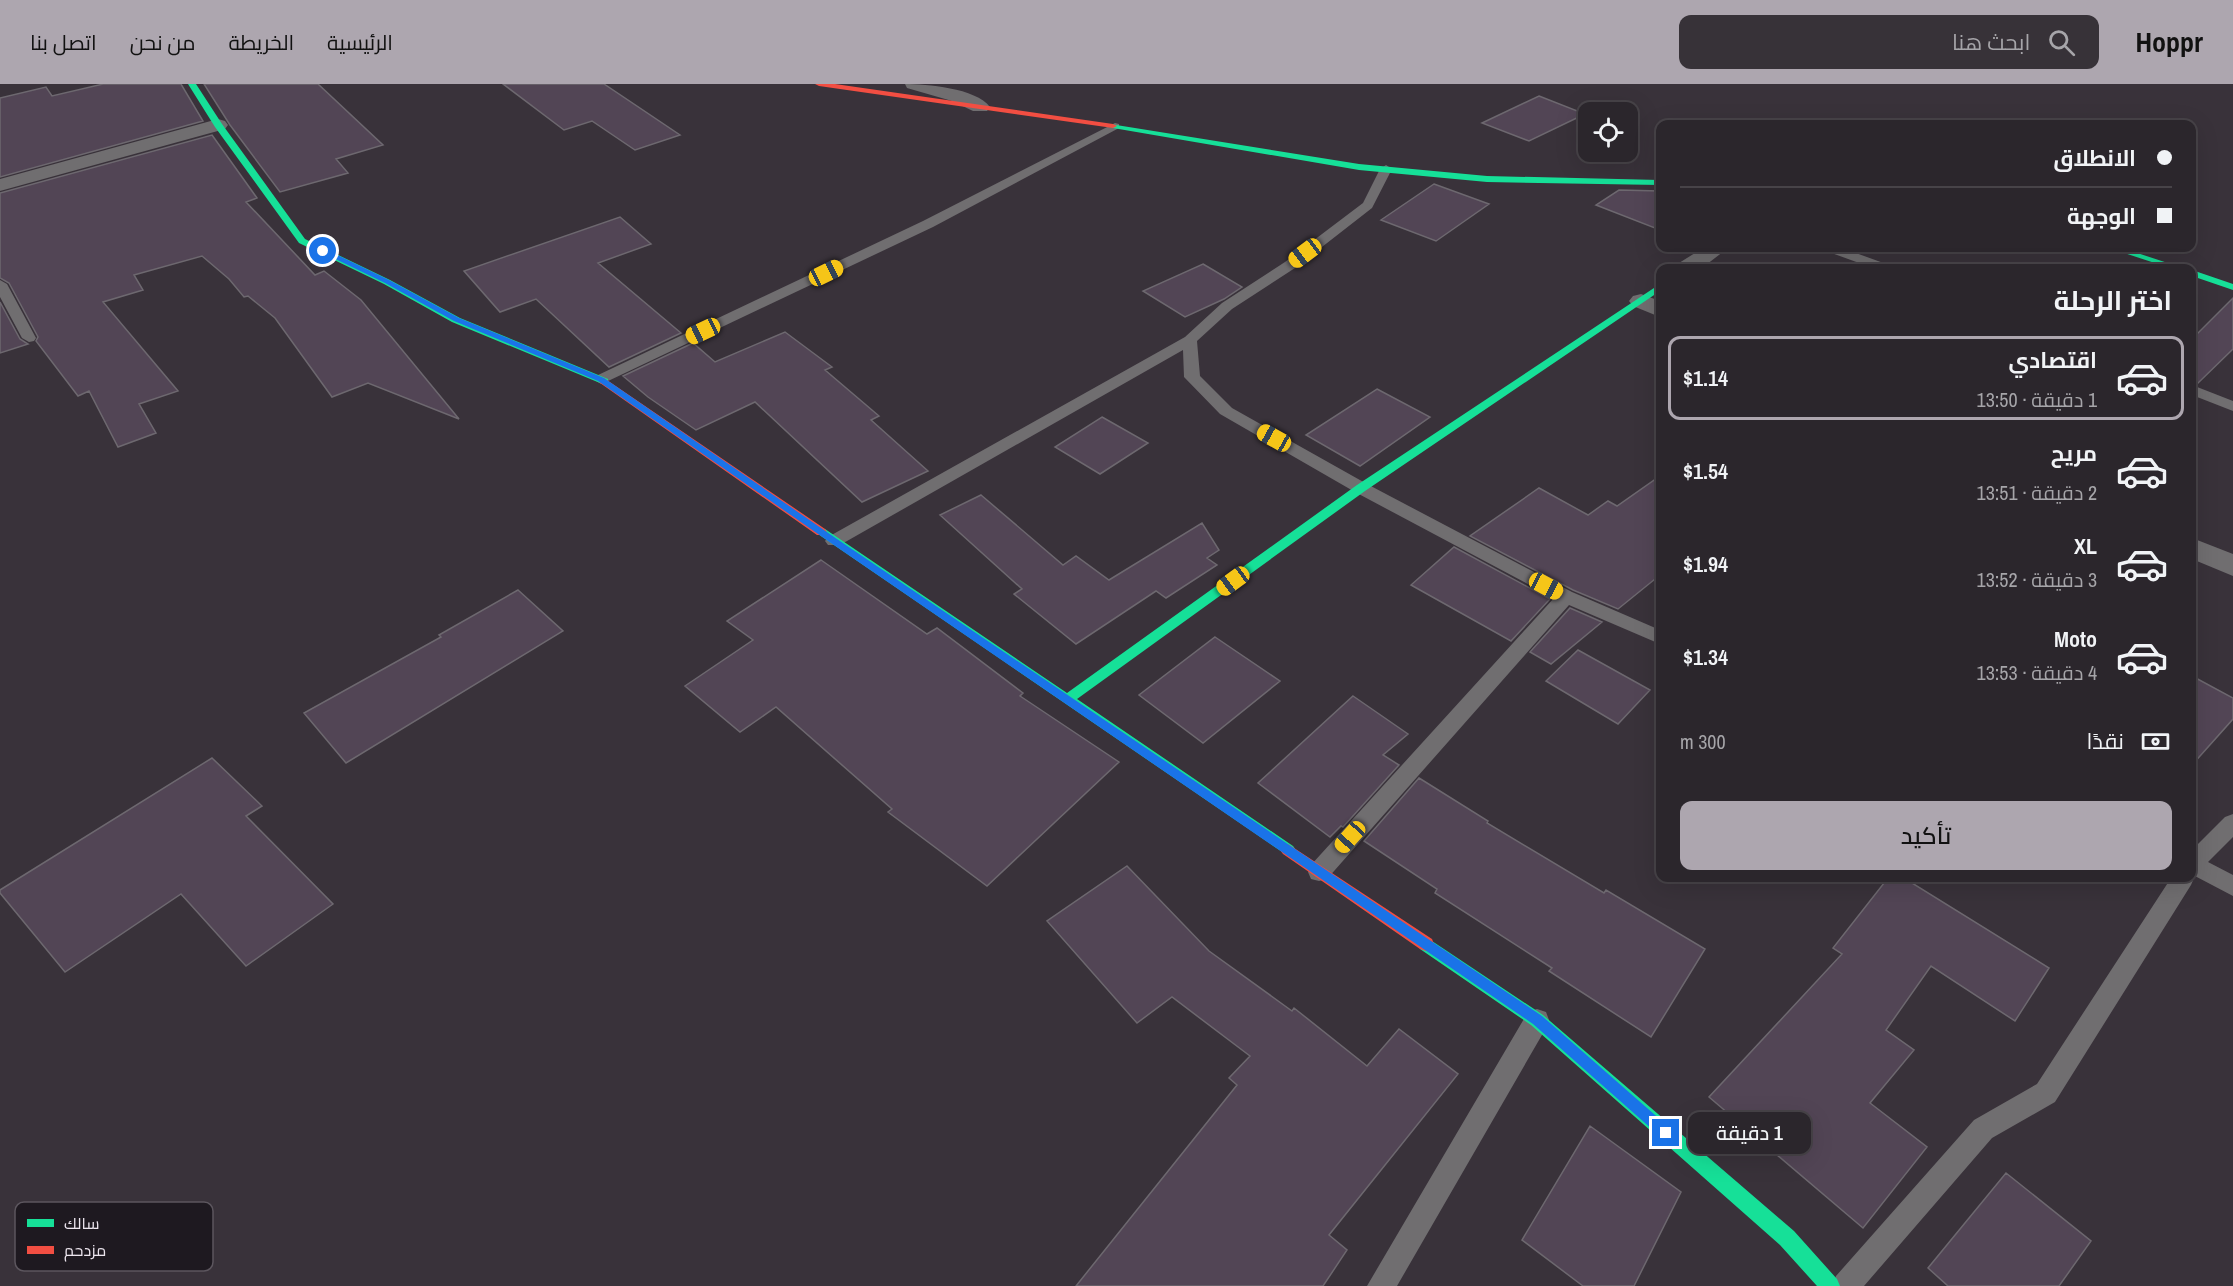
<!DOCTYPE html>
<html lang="ar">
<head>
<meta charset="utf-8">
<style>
	body { margin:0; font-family:"Archivo Narrow",Cairo,sans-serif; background:#373238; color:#f1f3f6; direction:rtl; height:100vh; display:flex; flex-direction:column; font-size:22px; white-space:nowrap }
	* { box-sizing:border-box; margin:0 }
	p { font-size:20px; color:#a6a5a9 }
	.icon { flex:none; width:33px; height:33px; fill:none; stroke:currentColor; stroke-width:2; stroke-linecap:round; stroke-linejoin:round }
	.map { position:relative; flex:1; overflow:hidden; direction:ltr }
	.side { position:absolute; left:1656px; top:180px; width:540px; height:618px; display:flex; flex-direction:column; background:#2b262c; border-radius:12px; box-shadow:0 6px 24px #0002,0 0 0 2px #474348; direction:rtl }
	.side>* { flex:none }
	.banner { position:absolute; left:1656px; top:36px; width:540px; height:132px; border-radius:12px; box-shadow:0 6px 24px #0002,0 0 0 2px #474348; direction:rtl; display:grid; align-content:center; height:132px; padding:0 24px; background:#2b262c }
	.fabs { position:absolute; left:1578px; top:18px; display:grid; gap:12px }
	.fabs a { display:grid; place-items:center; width:60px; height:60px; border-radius:12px; background:#2b262c; box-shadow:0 6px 24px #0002,0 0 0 2px #474348; font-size:30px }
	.end { position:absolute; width:27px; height:27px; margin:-14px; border:8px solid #1a73e8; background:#fff; box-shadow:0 0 0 3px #fff }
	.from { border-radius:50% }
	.bubble { position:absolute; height:42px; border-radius:12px; background:#2b262c; box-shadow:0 6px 24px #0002,0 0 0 2px #474348; font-size:20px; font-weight:600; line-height:42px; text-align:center; direction:rtl }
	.car { position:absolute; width:18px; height:36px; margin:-18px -9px; border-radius:8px; box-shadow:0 0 4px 2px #0007; background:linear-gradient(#f5c518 24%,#345 0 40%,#f5c518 0 76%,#345 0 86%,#f5c518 0) }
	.banner b { display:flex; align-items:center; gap:21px; height:57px; font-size:22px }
	.banner b+b { border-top:2px solid #474348 }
	.banner i { width:15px; height:15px; background:#f1f3f6 }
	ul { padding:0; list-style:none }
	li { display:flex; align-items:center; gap:18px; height:84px; margin:0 12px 9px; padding:0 12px; border:3px solid transparent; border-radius:12px }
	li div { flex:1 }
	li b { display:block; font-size:22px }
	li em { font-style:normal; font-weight:600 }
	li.active { border-color:#ada6af }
	li>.icon { width:54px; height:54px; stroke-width:1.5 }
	h2 { padding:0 24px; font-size:27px; line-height:72px }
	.pay { display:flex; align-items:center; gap:15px; height:66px; padding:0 24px; font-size:22px }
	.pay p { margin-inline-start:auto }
	.cta { display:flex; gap:12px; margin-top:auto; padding:12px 24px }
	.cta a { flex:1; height:69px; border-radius:12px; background:#ada6af; color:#111; font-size:24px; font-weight:600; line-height:69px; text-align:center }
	header { display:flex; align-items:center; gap:36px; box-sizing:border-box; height:84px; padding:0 30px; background:#ada6af; color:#111 }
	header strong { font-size:28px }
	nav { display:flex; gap:33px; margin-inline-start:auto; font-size:21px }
	.search { width:420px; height:54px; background:#373238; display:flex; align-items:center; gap:15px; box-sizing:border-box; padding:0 21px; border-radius:12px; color:#a6a5a9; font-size:22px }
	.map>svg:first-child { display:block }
	.building { fill:#524555; stroke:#6d686f; stroke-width:1.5 }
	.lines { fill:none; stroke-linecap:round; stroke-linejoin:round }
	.lane { fill:#706e70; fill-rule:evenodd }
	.street { fill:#706e70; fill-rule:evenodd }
	.fast { fill:#16e098; fill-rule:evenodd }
	.jam { fill:#f24e42; fill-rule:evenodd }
	.route { fill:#1a73e8 }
	.key { fill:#1e1920; stroke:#5c565e; stroke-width:1.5 }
	.key-label { font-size:16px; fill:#ece5ee }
</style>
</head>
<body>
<header>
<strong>Hoppr</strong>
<div class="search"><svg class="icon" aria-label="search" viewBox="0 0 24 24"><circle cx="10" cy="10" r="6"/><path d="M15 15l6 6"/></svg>ابحث هنا</div>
<nav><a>الرئيسية</a><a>الخريطة</a><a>من نحن</a><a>اتصل بنا</a></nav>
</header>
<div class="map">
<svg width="2233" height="1202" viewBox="0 0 2233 1202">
	<rect width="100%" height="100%" fill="#39323a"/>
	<path class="building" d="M103,0H181L203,37L0,93V14L46,3L52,12Z
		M204,0H318L383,61L336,75L348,89L280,108L230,41Z
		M503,0H604L680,51L635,66L592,37L564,46Z
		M1539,12L1585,30L1529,57L1482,39Z
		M212,51L257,114L246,118L315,191L324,187L361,216L459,335L368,299L332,313L275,234L248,212L244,213L229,195L202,172L134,191L143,206L103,218L178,307L139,320L156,349L118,363L89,307L78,312L36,257L38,253L9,199L0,194V109Z
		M1434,100L1489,120L1436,157L1381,136Z
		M1619,106L1660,107V146L1596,121Z
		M620,133L651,160L598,179L681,249L609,283L536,215L500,228L464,187Z
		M1203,180L1242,203L1224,215L1185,233L1143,207Z
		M2233,214V265L2197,300L2192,299V255Z
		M0,218L20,255L28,260L0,269Z
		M785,248L832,283L825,286L879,332L871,336L928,387L862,418L755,318L696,346L648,313L623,292L693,259L715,278Z
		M1377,305L1430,333L1360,382L1306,351Z
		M1102,333L1148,359L1100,390L1055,363Z
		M1660,392V491L1618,525L1573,506L1470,452L1539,404L1588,431L1608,417L1617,422Z
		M981,411L1063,481L1076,472L1109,496L1202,439L1219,466L1207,474L1217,481L1166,514L1156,507L1076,560L1014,510L1022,505L940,431Z
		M1454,463L1550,515L1511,557L1411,501Z
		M821,476L927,550L937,544L1023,609L1020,612L1119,678L987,802L888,728L892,725L776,623L740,648L685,602L753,556L727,537Z
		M518,506L563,547L346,679L304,629L441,553L439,551Z
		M1570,524L1602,538L1551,580L1530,568Z
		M1215,553L1280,597L1203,659L1139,611Z
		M1578,566L1650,606L1618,640L1546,597Z
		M2192,592L2233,614V635L2192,681Z
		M1353,612L1408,650L1383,671L1399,681L1343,743L1341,742L1330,753L1258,699Z
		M212,674L262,722L246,732L333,820L246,882L181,810L65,888L0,809V806Z
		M1419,694L1488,737L1487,739L1604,809L1606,806L1705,865L1651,953L1549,887L1552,884L1435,809L1437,805L1364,757Z
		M1127,782L1209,867L1292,927L1294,924L1367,982L1399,945L1458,990L1329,1151L1347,1166L1323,1202H1076L1237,1001L1229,994L1250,972L1172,913L1137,939L1047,837Z
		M1888,794H1904L2049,884L2015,937L1931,882L1886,946L1914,966L1870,1019L1927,1063L1863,1144L1709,1013L1842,870L1833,864Z
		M1590,1042L1681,1108L1634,1202H1583L1522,1156Z
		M2006,1089L2091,1157L2059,1202H1948L1928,1184Z"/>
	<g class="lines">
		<path class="lane" d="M1115,39L1119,40V44L933,143L606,298L601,300L593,295L596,292L923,137Z
			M1386,81L1392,85L1372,124L1295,184L1232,225L1197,257L1200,292L1232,324L1367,400L1572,508L1660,546V560L1569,521L1327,795L1319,797L1311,795L1308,788L1311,781L1554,514L1355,408L1220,330L1184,293L1183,266L840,461H828L825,457L828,453L1185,253L1222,219L1285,178L1363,119L1380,85Z
			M1824,164H1842L1889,181L1891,184H1873L1826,167Z
			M0,196L7,200L36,254L34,257L29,258L22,254L0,213Z
			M2192,301L2233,317V327L2192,311Z
			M2233,730V753L2208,778L2233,791V812L2193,791L2194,794L2191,801L2055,1018L1992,1054L1864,1202H1832L1836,1192L1974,1036L2037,1000L2171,794H2192V766L2225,733Z
			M1537,925L1546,928L1549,936L1546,944L1397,1202H1367L1528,928Z"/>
		<path class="street" d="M905,0C926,0 976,4 990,23L987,27H973L952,17L907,4Z
			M218,35L225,37L228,41L225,45L0,107V95Z
			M1703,164H1728L1702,184H1676L1679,179Z
			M1641,210L1660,217V233L1633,222L1629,217L1633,212Z
			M2192,454L2233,470V492L2192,475Z"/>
		<path class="fast" d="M188,0H196L222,40L305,155L390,196L460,234L608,295V299H600L452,238L384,200L299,159L215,43Z
			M1110,40L1359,80L1487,92L1660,96V101L1487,98L1359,86L1113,44L1109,42Z
			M2109,164H2122L2183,184H2170Z
			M2192,186L2233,200V206L2192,192Z
			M1660,200V207L1365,407L1077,615L1293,762L1296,766L1293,770L1288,772L815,448L821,444L825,445L1067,609L1357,401Z
			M1426,853L1543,931L1794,1147L1837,1195L1840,1202H1817L1780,1161L1531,941L1420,865L1418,860L1420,855Z"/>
		<path class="jam" d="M815,0H835L1113,40L1117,42L1113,44L819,2Z
			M604,294L825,445L827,448L825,451H817L600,299L599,297Z
			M1288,760L1432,855L1434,860L1432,865L1426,867L1420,865L1283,770L1280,766L1283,762Z"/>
	</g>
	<path class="route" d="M321,165H325L389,196L459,234L604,294L837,455L1542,932L1671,1045L1673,1049L1671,1054L1666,1055L1662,1054L1533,940L831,459L598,297L454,237L385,199L321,168Z"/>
	<rect x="15" y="1118" width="198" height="69" rx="9" class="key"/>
	<rect x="27" y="1135" width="27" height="8" fill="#16e098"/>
	<rect x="27" y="1162" width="27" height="8" fill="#f24e42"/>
	<g class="key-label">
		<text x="64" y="1145">سالك</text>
		<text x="64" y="1172">مزدحم</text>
	</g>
</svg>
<div class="fabs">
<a><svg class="icon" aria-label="locate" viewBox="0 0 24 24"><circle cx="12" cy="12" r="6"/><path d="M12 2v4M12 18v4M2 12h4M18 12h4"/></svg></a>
</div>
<i class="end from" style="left:323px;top:167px"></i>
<i class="end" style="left:1666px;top:1049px"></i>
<div class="bubble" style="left:1688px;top:1028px;width:123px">1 دقيقة</div>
<i class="car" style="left:1305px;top:169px;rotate:233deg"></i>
<i class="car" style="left:826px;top:189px;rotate:64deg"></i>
<i class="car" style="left:703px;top:247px;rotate:245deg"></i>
<i class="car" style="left:1274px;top:354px;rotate:299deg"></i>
<i class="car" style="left:1233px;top:497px;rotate:234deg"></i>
<i class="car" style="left:1546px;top:502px;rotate:118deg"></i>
<i class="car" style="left:1350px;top:753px;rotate:222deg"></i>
<div class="banner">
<b><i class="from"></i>الانطلاق</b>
<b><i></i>الوجهة</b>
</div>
<section class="side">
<h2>اختر الرحلة</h2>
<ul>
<li class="active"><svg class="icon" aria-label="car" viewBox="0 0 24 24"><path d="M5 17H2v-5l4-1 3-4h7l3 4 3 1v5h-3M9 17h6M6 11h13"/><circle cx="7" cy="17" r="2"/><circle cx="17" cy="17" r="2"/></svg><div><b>اقتصادي</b><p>1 دقيقة · 13:50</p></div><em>$1.14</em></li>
<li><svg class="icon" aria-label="car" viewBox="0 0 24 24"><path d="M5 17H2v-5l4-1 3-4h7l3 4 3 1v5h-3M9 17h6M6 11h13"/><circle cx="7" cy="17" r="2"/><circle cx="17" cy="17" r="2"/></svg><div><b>مريح</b><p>2 دقيقة · 13:51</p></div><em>$1.54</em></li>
<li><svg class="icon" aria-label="car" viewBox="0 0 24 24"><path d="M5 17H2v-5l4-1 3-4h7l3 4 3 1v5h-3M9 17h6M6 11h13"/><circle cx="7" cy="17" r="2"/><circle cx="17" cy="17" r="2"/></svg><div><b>XL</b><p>3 دقيقة · 13:52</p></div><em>$1.94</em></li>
<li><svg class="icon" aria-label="car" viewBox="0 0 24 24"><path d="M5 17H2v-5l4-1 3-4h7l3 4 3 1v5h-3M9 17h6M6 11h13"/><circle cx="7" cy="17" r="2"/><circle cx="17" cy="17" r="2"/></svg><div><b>Moto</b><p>4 دقيقة · 13:53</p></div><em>$1.34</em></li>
</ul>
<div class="pay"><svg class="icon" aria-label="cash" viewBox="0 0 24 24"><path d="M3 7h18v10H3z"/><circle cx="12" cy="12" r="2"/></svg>نقدًا<p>300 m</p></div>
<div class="cta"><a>تأكيد</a></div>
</section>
</div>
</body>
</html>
